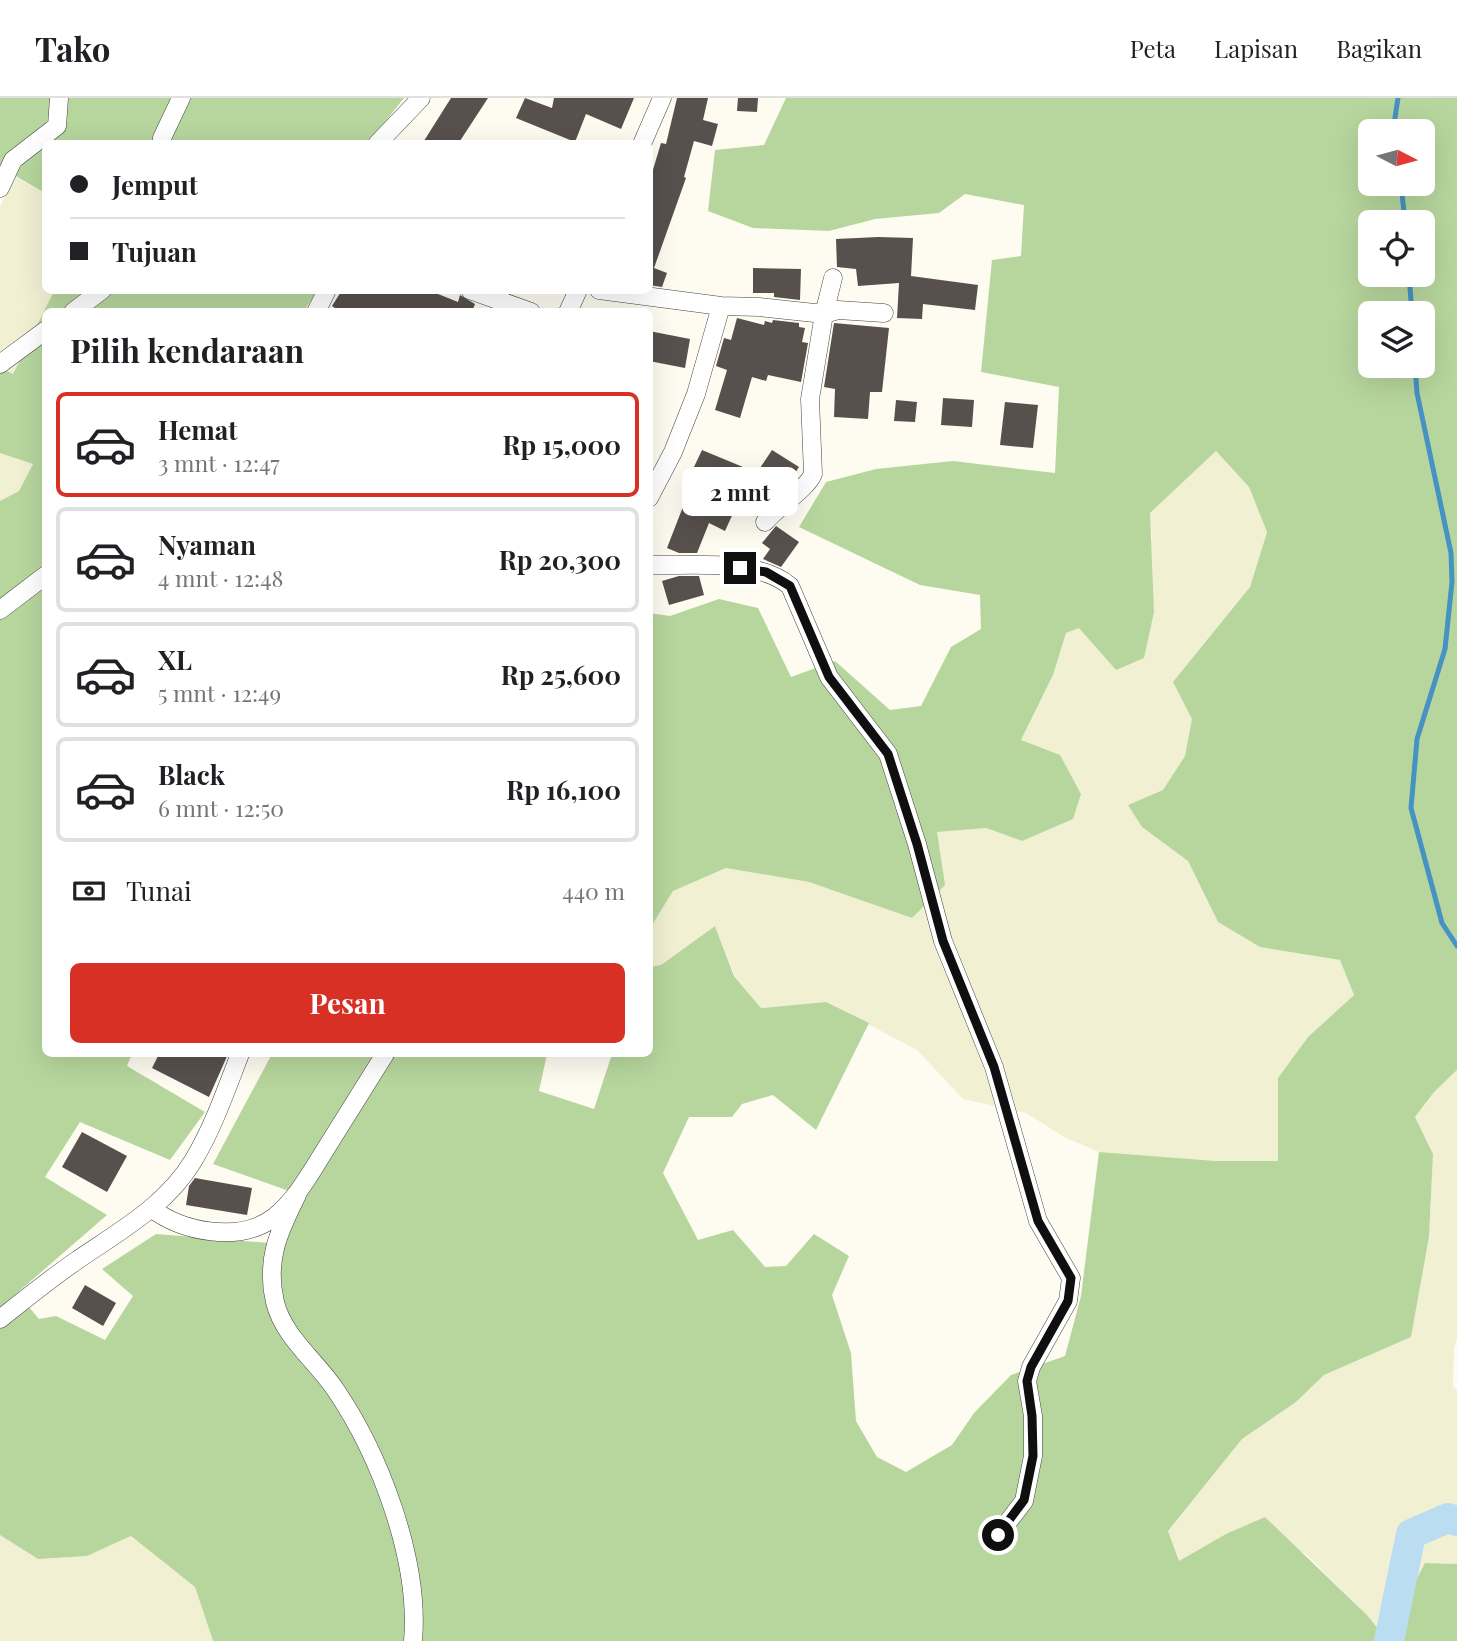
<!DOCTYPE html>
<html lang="id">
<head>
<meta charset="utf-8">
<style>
	body { margin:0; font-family:"Playfair Display",serif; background:#f2f2f2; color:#202124; height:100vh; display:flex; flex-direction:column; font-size:26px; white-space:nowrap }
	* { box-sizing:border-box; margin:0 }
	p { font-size:23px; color:#757577 }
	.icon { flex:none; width:38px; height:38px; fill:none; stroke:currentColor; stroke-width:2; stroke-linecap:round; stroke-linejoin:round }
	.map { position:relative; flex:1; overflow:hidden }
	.side { position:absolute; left:42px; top:210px; width:611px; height:749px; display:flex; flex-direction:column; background:#fff; border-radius:10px; box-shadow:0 7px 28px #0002 }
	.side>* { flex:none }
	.hud { position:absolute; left:42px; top:42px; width:611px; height:154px; border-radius:10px; box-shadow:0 7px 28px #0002; display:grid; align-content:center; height:154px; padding:0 28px; background:#fff }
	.needle { width:46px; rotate:96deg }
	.controls { position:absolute; left:1358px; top:21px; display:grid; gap:14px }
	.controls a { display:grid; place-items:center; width:77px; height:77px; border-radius:10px; background:#fff; box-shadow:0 7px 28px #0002; font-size:35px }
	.end { position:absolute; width:32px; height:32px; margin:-16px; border:9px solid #0f0f0f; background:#fff; box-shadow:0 0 0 4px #fff }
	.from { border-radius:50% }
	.bubble { position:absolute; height:49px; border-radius:10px; background:#fff; box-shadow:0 7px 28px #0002; font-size:23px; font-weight:700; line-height:49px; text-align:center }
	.hud b { display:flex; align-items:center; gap:24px; height:66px; font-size:26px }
	.hud b+b { border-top:2px solid #e0e0e0 }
	.hud i { width:18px; height:18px; background:#202124 }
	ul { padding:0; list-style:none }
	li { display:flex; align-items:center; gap:21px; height:105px; margin:0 14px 10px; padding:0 14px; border:4px solid #e0e0e0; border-radius:10px }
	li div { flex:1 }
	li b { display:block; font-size:26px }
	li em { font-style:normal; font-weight:700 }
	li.on { border-color:#d93025 }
	li>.icon { width:63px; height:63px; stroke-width:1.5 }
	h2 { padding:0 28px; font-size:32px; line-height:84px }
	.pay { display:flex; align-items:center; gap:18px; height:77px; padding:0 28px; font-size:26px }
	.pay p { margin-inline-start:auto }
	.button { display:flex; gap:14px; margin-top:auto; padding:14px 28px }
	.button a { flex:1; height:80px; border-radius:10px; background:#d93025; color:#fff; font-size:28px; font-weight:700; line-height:80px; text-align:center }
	header { display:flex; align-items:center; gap:42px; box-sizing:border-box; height:98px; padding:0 35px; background:#fff; border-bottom:2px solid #e0e0e0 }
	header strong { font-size:33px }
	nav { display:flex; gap:38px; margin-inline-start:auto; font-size:24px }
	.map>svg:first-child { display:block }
	.farmland { fill:#f2f0d3 }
	.forest { fill:#b7d69d; fill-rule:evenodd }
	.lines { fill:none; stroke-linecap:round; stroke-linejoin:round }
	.stream { stroke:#4692c3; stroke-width:5 }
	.river { stroke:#baddf2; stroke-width:30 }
	.building { fill:#57504c }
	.minor-casing { stroke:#424242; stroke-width:19 }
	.minor { stroke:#fff; stroke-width:18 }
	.route { stroke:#0f0f0f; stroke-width:9 }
</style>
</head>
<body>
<header>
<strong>Tako</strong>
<nav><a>Peta</a><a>Lapisan</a><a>Bagikan</a></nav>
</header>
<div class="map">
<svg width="1457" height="1543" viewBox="0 0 1457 1543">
	<rect width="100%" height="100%" fill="#fefbf1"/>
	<path class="farmland" d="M14,78L45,95L46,192L54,193L13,276L0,269V109Z
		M1216,353L1249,389L1267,433L1250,489L1213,535L1185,658L1142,729L1188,763L1218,824L1260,849L1340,862L1354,897L1308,939L1278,980V1063H1216L1099,1054L1064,1039L1026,1015L963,1001L917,952L826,904L761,910L735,878L715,828L661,867L649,869V832L673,793L726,770L809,784L912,820L937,734L986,730L1022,743L1021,642L1053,577L1066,535L1079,529L1116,572L1152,439L1149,415Z
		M0,355L33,366L19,393L0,403Z
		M1457,972V1241L1454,1250L1453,1289L1457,1292V1466L1425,1465L1398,1543H1388L1367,1517L1305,1455L1226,1437L1179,1464L1168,1433L1242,1341L1296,1304L1324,1277L1411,1239L1429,1140L1433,1056L1415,1019L1434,994Z
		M0,1437L38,1461L87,1458L131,1438L195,1489L213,1543H0Z"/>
	<path class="forest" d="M0,0H404L368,45L46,46L45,95L0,69Z
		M786,0H1457V972L1434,994L1415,1019L1433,1056L1429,1139L1411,1239L1324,1277L1296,1304L1242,1341L1168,1433L1179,1463L1226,1436L1265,1419L1367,1517L1388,1543H213L195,1489L131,1438L87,1458L38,1461L0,1437V403L19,393L33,366L0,355V269L13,276L54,193H317L304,213L46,214V956H132L127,968L205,1014L170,1062L80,1024L45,1079L107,1117L17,1195L39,1221L56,1218L105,1242L133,1198L102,1171L156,1136L270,1145L289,1093L213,1066L272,956H547L539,993L594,1011L612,956H649V869L661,867L715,828L734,878L761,910L826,904L869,925L816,1032L773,997L742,1006L732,1019H689L663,1075L698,1142L733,1132L765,1169L786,1168L814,1136L849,1158L832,1197L851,1255L856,1323L877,1359L906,1374L952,1347L974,1315L1011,1277L1065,1258L1081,1198L1099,1054L1216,1063H1278V980L1308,939L1354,897L1340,862L1260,849L1218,824L1188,763L1142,729L1128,707L1163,692L1185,658L1192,621L1173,584L1250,489L1267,434L1249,389L1216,353L1150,415L1154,514L1144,560L1116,572L1079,530L1066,535L1053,577L1021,642L1060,657L1081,696L1073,721L1022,743L986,730L937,734L945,787L912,820L809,784L726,770L673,793L649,832V515L670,518L719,501L758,510L791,579L835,563L890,612L921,608L951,549L981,531L980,497L920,487L799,429L826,384L876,371L953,363L1055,375L1059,289L981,274L992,162L1021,158L1024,107L965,96L939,115L875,121L829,133L753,130L708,113L715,52L764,47ZM1370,33H1423V86H1370ZM1370,124H1423V177H1370ZM1370,215H1423V268H1370Z
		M1425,1465L1457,1466V1543H1398L1415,1484Z"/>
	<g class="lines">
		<path class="stream" d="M1393,33L1398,0
			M1401,86L1405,124
			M1409,177L1412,215
			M1415,268L1417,295L1451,455L1452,484L1445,551L1417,641L1411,710L1442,825L1457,848"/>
		<path class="river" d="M1389,1543L1411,1436L1448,1420L1457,1423"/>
	</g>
	<path class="building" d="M451,0H488L458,46H422Z
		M525,0L552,10L554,0H634L621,31L586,16L575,44L516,20Z
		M677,0H708L703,22L718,26L712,48L694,43L684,79L686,80L654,170L667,175L662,189L649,187V85L661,45L666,46Z
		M738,0H758L757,14L737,13Z
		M878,139L913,140L911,178L978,187L975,212L923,206L922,221L897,220L899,185L858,188L856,171L837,169L836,141Z
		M753,170L801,171L800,202L774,199V195H753Z
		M342,192H428L458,204L460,197L475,206L473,211L479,213L341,214L332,208Z
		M737,220L764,227L765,223L772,225L773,222L799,225V229L805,230L802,244L808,245L801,284L768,277L766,283L752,279L740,320L715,312L727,272L716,268L724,240L731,242Z
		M834,225L889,230L882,294H870L868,321L834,319L835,291L824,289Z
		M649,233L690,241L685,270L649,263Z
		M943,300L974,302L972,329L941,327Z
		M896,302L917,304L915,324L894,323Z
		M1005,304L1038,307L1033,350L1000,347Z
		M702,352L743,369L725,407L735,411L725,433L709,425L697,455H679L667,450L691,388L686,386Z
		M772,352L799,369L787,387L760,370Z
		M776,428L799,444L781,469L763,461L770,451L762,445Z
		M679,478H699L704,497L669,507L662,483Z
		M159,956H228L209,999L152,970Z
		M82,1034L127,1058L107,1094L62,1069Z
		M195,1080L252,1090L247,1117L186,1107L189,1088Z
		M85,1187L116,1205L103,1228L72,1210Z"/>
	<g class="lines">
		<g class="minor-casing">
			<path id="minor" d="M162,46V40L181,0
				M377,46L421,0
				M642,46L662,0
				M0,90L13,62L57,28L59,0
				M470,192L531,214
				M599,192L721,208L759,209L824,216L838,212L884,215
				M73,214L102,192
				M316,214L327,192
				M568,214L578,192
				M0,266L46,232
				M649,400L673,354L696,296L721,208
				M765,424C777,409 807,391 813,376L810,301L824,216L833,180
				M649,467C691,468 757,460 790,488L829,579L888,656L917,746L943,843L994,969L1038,1123L1071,1180L1068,1203L1031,1269L1027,1283L1033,1318V1358L1024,1403L998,1437
				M0,512L46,477
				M297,1097C279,1133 265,1162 275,1204C283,1238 316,1263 335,1291C380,1357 420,1462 413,1543
				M151,1110C182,1134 239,1145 273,1120C296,1102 310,1076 325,1052C345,1020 365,988 385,956
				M0,1221C25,1201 50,1181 76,1163C118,1134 166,1108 193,1063C213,1030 226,992 240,956"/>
		</g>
		<use href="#minor" class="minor"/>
	</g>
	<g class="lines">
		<path class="route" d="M740,470L766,474L790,488L829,579L888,656L917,746L943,843L994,969L1038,1123L1071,1180L1068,1203L1031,1269L1027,1283L1032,1318L1033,1358L1024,1402L998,1437"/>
	</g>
</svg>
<div class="controls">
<a><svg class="needle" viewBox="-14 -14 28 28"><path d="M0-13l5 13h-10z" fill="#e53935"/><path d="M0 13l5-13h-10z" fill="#757577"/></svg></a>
<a><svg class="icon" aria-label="locate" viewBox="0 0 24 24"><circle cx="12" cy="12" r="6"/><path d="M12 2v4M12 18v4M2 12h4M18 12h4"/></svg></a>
<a><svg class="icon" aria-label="layers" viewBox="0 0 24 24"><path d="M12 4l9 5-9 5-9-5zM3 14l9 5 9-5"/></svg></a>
</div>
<i class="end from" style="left:998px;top:1437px"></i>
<i class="end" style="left:740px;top:470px"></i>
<div class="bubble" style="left:682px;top:369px;width:116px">2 mnt</div>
<div class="hud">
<b><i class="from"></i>Jemput</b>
<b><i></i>Tujuan</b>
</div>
<section class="side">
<h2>Pilih kendaraan</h2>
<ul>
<li class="on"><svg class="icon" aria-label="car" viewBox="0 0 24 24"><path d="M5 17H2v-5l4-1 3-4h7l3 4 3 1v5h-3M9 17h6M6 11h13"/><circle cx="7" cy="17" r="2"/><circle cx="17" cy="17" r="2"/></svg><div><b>Hemat</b><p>3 mnt · 12:47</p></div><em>Rp 15,000</em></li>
<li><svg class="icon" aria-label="car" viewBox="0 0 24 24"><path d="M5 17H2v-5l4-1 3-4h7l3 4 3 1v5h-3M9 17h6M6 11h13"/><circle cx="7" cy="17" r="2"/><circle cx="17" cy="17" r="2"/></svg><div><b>Nyaman</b><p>4 mnt · 12:48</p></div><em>Rp 20,300</em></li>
<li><svg class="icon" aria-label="car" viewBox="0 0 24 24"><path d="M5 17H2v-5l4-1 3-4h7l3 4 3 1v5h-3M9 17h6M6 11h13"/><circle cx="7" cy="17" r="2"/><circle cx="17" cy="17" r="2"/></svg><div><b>XL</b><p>5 mnt · 12:49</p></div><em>Rp 25,600</em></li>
<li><svg class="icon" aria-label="car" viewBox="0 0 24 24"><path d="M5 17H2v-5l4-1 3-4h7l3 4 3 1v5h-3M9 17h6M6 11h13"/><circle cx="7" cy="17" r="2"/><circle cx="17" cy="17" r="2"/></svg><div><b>Black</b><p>6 mnt · 12:50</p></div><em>Rp 16,100</em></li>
</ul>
<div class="pay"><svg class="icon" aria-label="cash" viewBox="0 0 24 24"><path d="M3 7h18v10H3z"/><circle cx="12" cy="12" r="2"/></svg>Tunai<p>440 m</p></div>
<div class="button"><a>Pesan</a></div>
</section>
</div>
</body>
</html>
